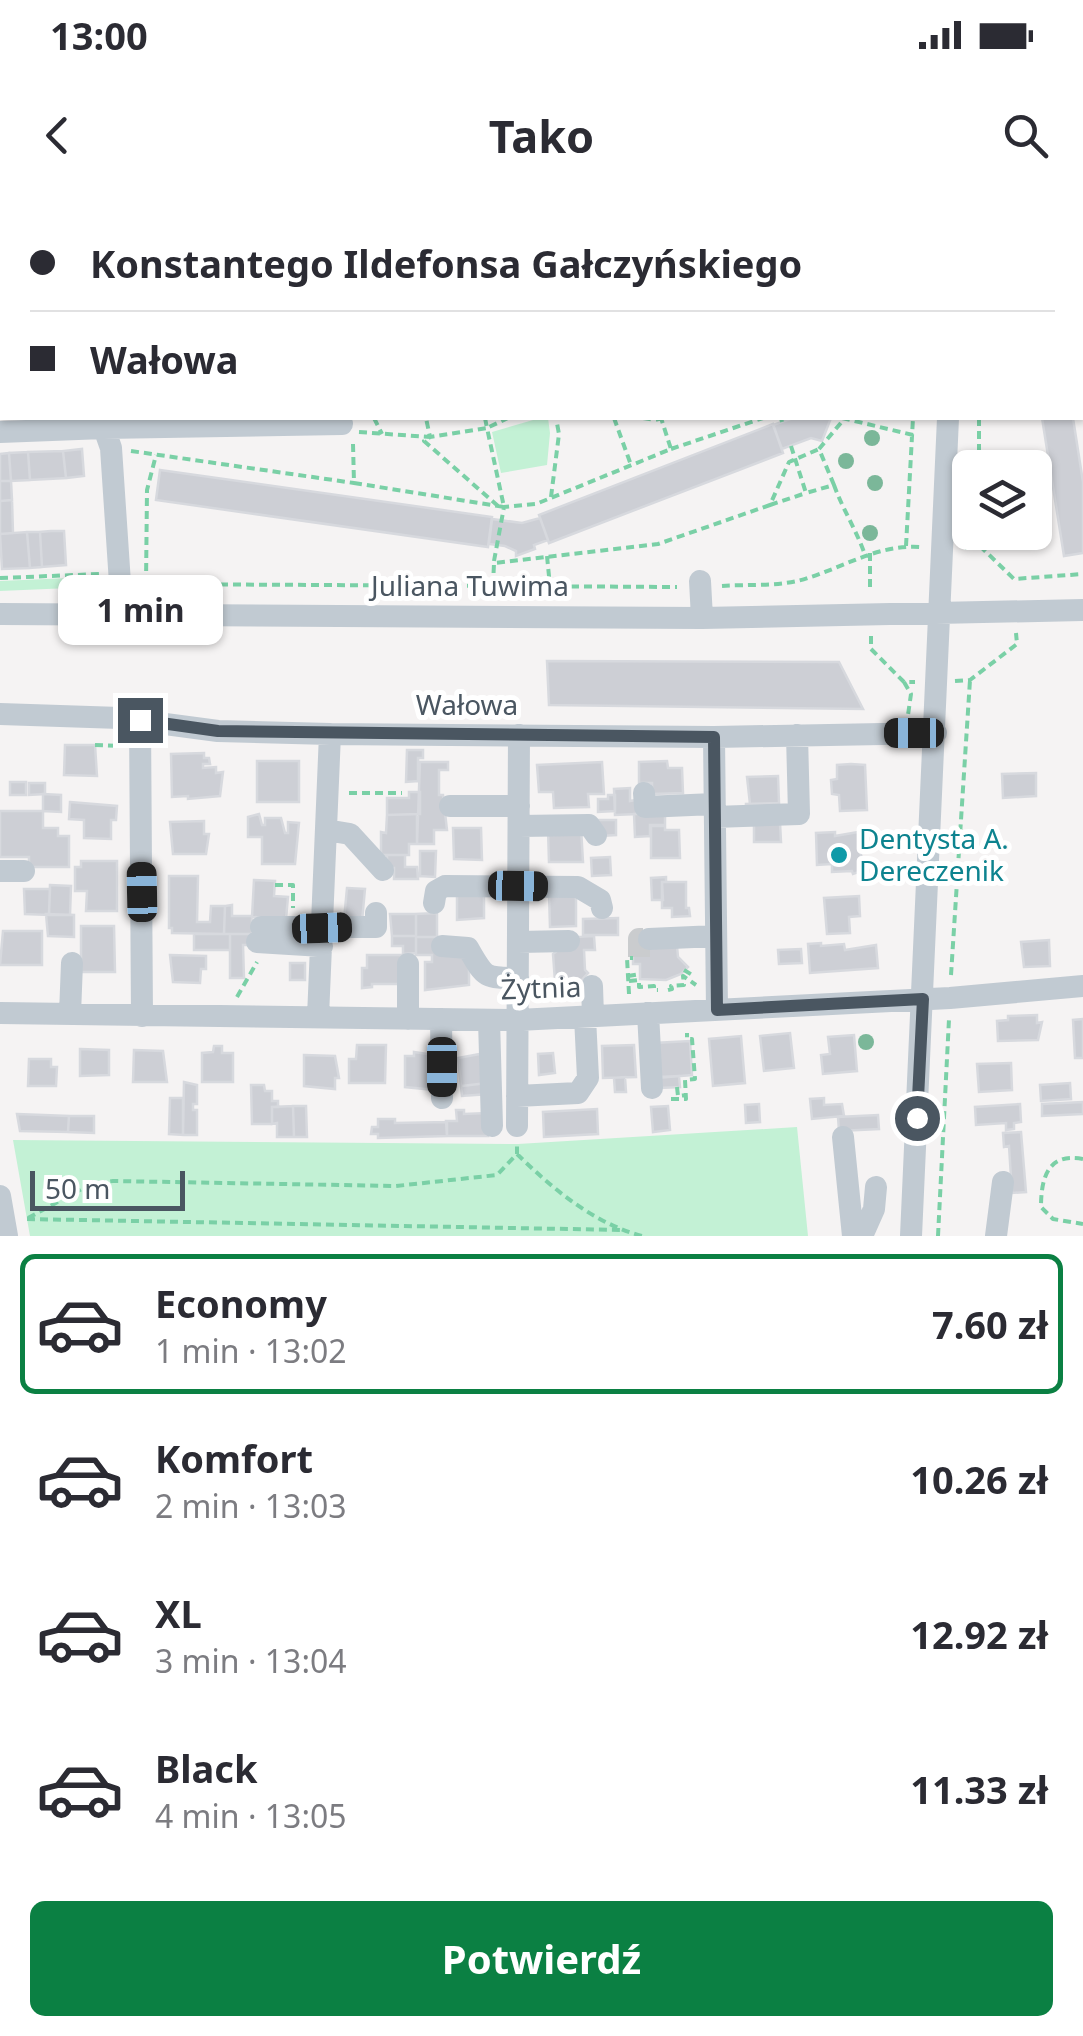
<!DOCTYPE html>
<html lang="pl">
<head>
<meta charset="utf-8">
<style>
	body { margin:0; font-family:"Noto Sans",sans-serif; background:#f7f7f7; color:#2b2b33; height:100vh; display:flex; flex-direction:column; font-size:38px; white-space:nowrap }
	* { box-sizing:border-box; margin:0 }
	p { font-size:32px; color:#7c7c81 }
	.icon { flex:none; width:55px; height:55px; fill:none; stroke:currentColor; stroke-width:2; stroke-linecap:round; stroke-linejoin:round }
	.map { position:relative; height:1036px; overflow:hidden }
	.side { display:flex; flex-direction:column; background:#fff; flex:1 }
	.side>* { flex:none }
	.top-card { position:absolute; left:0px; top:0px; width:1085px; height:220px; box-shadow:0 2px 8px #0004; display:grid; align-content:center; height:220px; padding:0 30px; background:#fff }
	.buttons { position:absolute; left:952px; top:250px; display:grid; gap:20px }
	.buttons a { display:grid; place-items:center; width:100px; height:100px; border-radius:15px; background:#fff; box-shadow:0 2px 8px #0004; font-size:50px }
	.scale { position:absolute; left:30px; bottom:25px; width:155px; box-sizing:border-box; padding-left:10px; border:5px solid #4a5661; border-top:0; font-size:28px; line-height:35px; white-space:nowrap; color:#4a5661; -webkit-text-stroke:8px #fff; paint-order:stroke }
	.end { position:absolute; width:45px; height:45px; margin:-22px; border:12px solid #4a5661; background:#fff; box-shadow:0 0 0 5px #fff }
	.from { border-radius:50% }
	.bubble { position:absolute; height:70px; border-radius:15px; background:#fff; box-shadow:0 2px 8px #0004; font-size:32px; font-weight:700; line-height:70px; text-align:center }
	.car { position:absolute; width:30px; height:60px; margin:-30px -15px; border-radius:12px; box-shadow:0 0 8px 2px #0007; background:linear-gradient(#222 24%,#8ab4d8 0 40%,#222 0 76%,#8ab4d8 0 86%,#222 0) }
	.top-card b { display:flex; align-items:center; gap:35px; height:95px; font-size:38px }
	.top-card b+b { border-top:2px solid #e1e1e2 }
	.top-card i { width:25px; height:25px; background:#2b2b33 }
	ul { padding:18px 0 0; list-style:none }
	li { display:flex; align-items:center; gap:30px; height:140px; margin:0 20px 15px; padding:0 10px; border:5px solid transparent; border-radius:15px }
	li div { flex:1 }
	li b { display:block; font-size:38px }
	li em { font-style:normal; font-weight:700 }
	li.current { border-color:#0b8043 }
	li>.icon { width:90px; height:90px; stroke-width:1.5 }
	.action { display:flex; gap:20px; margin-top:auto; padding:20px 30px }
	.action a { flex:1; height:115px; border-radius:15px; background:#0b8043; color:#fff; font-size:40px; font-weight:700; line-height:115px; text-align:center }
	.status { display:flex; justify-content:space-between; align-items:center; height:70px; padding:0 50px; background:#fff; direction:ltr }
	.status svg { height:28px; fill:currentColor }
	header { display:flex; justify-content:space-between; align-items:center; height:130px; padding:0 30px; background:#fff; font-size:45px; font-weight:700 }
	.map>svg:first-child { display:block }
	.green { fill:#c3f1d5 }
	.building { fill:#cdcfd5; stroke:#d7d9de; stroke-width:2.5 }
	.lines { fill:none; stroke-linecap:round; stroke-linejoin:round }
	.minor-tunnel { stroke:#caccce; stroke-width:22; stroke-dasharray:22 11; stroke-linecap:butt }
	.path { stroke:#7ad0a6; stroke-width:4; stroke-dasharray:8 5; stroke-linecap:butt }
	.minor { stroke:#c1cad2; stroke-width:22 }
	.tree { fill:#7bb799 }
	.route { stroke:#4a5661; stroke-width:12 }
	.culture-dot { fill:#0f9aa8; stroke:#fff; stroke-width:4 }
	.labels { text-anchor:middle; stroke-width:10; stroke-linejoin:round; paint-order:stroke }
	.street-label { font-size:28px; fill:#4a5661; stroke:#fff }
	.culture-label { font-size:28px; fill:#0d838f; stroke:#fff; text-anchor:start }
</style>
</head>
<body>
<div class="status"><b>13:00</b><svg viewBox="0 0 49 12"><path d="M0 12V9h3v3zM5 12V6h3v6zM10 12V3h3v9zM15 12V0h3v12zM26 1h20v11H26zM47 4h2v5h-2z"/></svg></div>
<header><svg class="icon" aria-label="back" viewBox="0 0 24 24"><path d="M15 5l-7 7 7 7"/></svg>Tako<svg class="icon" aria-label="search" viewBox="0 0 24 24"><circle cx="10" cy="10" r="6"/><path d="M15 15l6 6"/></svg></header>
<div class="map">
<svg width="1083" height="1036" viewBox="0 0 1083 1036">
	<rect width="100%" height="100%" fill="#f5f3f3"/>
	<path class="green" d="M540,218H548L550,233L547,265L501,273L492,232Z
		M92,377L93,387L0,391V381Z
		M797,927L808,1036H30L13,940L518,944Z"/>
	<path class="building" d="M76,0H236V2H12Z
		M793,218H831L822,241L811,238L782,249L773,225Z
		M1042,218H1073L1083,282V353L1064,356Z
		M773,224L783,253L549,343L539,315Z
		M82,249L84,276L66,278L63,251Z
		M63,251L66,278L30,280L28,252Z
		M28,252L30,280L11,281L9,253Z
		M9,253L11,281H0V254Z
		M160,270L492,317L488,347L156,300Z
		M0,281H11L12,300L0,301Z
		M12,300L13,333L0,334V301Z
		M540,318L548,340L534,345L535,349L516,356V351L505,346L489,344L492,319L522,323Z
		M51,331H64L66,365L42,367L40,332Z
		M27,332L30,368L2,369L0,334Z
		M27,332H40L42,367L30,368Z
		M547,461L839,462L863,509L549,505Z
		M65,545H95L97,576L64,575Z
		M407,550H423V558H418V581L406,582Z
		M204,553V558H209L210,564H203V568L216,567V573L223,572L220,596L188,599V596L172,597L171,554Z
		M257,561H299V602H257Z
		M667,561L668,568H682L683,593L652,594V583H639V562Z
		M420,562H448V570H439V595H443L447,630H434V644H417Z
		M602,562L604,594H588L589,607L554,608L553,592H539L537,565Z
		M851,564L865,565L867,610L840,611L839,595L832,594L831,580L837,579V565Z
		M1036,573V596L1003,598L1002,574Z
		M778,576L779,603L750,604L747,577Z
		M10,582H26V595H10Z
		M29,583H45V594L29,595Z
		M630,588V601L636,600L637,614L615,615L614,589Z
		M409,592H420V614L387,615V598H409Z
		M43,594L61,595V612L43,611Z
		M608,595H615V611L598,612V599H608Z
		M70,602L117,606L116,620H111V639L84,638V620L69,619Z
		M779,603L781,642H754V625H746V604Z
		M0,611H43V628H58V636H69V667H29V657H0Z
		M665,613V625H650V636L635,637L634,614Z
		M259,614L262,625H265V618H281L285,633H288V622L299,623L295,664H262V637H248V617Z
		M417,614V644H409V655H381V632L386,633L387,615Z
		M596,620H616V635L601,636Z
		M204,621V634H209L206,654H173L170,622Z
		M651,626H665V630H679L680,658H651Z
		M453,628H481L482,660L454,659Z
		M581,628L583,662H549L548,629Z
		M864,631L865,651H860L865,670L853,674L852,671L832,672V664L817,665L816,633L835,632V636Z
		M420,651H436L435,677L420,676Z
		M387,655H405V667H417L418,679H394V668H387Z
		M610,657L611,675L592,676L591,658Z
		M81,661H117V711H86L87,691H75V667H81Z
		M169,676H198L197,722H210L211,706H225L224,734L172,733V728H169Z
		M666,677V682H662L663,700H652L651,678Z
		M254,680L275,681L274,696L288,697L286,719L252,717Z
		M662,682H686V708H689L690,716L672,717V708H662Z
		M50,685L71,686L70,715H49Z
		M347,688L365,689L362,721L344,720Z
		M24,689H50L49,715L25,714Z
		M484,689V718L457,720V690Z
		M576,692V726L550,727L549,693Z
		M859,696L860,716L849,717L850,733L827,734L824,698Z
		M232,705V716H252V734H224L225,706Z
		M437,713V737H416V714Z
		M46,714L74,715V737L48,736Z
		M390,714H416V736H392Z
		M618,718V735H583V719Z
		M81,726H114L115,772H81Z
		M3,731H42V765H0Z
		M194,734H230V750H194Z
		M230,734H252V745H243L244,778H230Z
		M392,736H416V753L403,754V746H392Z
		M594,736L595,750H584L585,770L588,773L579,783L576,780L555,781L553,754L575,737Z
		M416,737H437L469,755V785L425,790V762H432V755H416Z
		M1049,740L1050,766L1024,767L1021,742Z
		M821,743V746L844,744L845,750L876,745L878,768L810,773L808,744Z
		M677,746L678,757L688,767L681,774L666,780L640,779V764H633V748Z
		M801,749L802,763L779,764L778,750Z
		M170,755L206,756V769H201L200,783L173,782Z
		M367,755H401V784H372V787L362,788V768H367Z
		M290,763H305V780H290Z
		M1037,815V823L1042,822L1038,840L998,841L997,821L1008,820V816Z
		M1083,819V858H1075L1073,820Z
		M790,833L794,868L764,871L760,836Z
		M854,835L857,871L823,874L821,855L830,854L828,837Z
		M741,836L745,883L713,886L709,839Z
		M690,841L692,875L657,878L654,843Z
		M357,845H386L385,883H349V859H356Z
		M634,845L636,877L603,878L602,846Z
		M214,846H222V853H233V882H202V853L213,852Z
		M80,849L109,850V875L80,876Z
		M134,850L163,851L167,882H133Z
		M414,852L435,855V890L405,887V856H414Z
		M485,853L488,883L461,886L458,858Z
		M553,853L555,873L539,875L538,854Z
		M304,855L335,856L339,878H335V889L304,886Z
		M29,859H51V867H57L56,886H28Z
		M1011,863L1012,890L979,892L977,864Z
		M679,876L680,887L660,888V877Z
		M625,877L626,892H615L614,878Z
		M184,882L197,885V904H193V910H197V935H183Z
		M488,883L489,894L462,896L461,886Z
		M1070,883L1071,899L1041,901L1040,885Z
		M251,885H264L265,891H272V901H278V907H272V924H252Z
		M170,898H183V935L169,934Z
		M824,898V905L842,904L844,916L812,919L810,899Z
		M1083,902V914L1042,916V904Z
		M759,904L760,922L746,923L745,905Z
		M1020,904L1021,922L1014,923V929L1006,930V923L976,925L975,907Z
		M293,906H306L307,937H294Z
		M293,906L294,937H277V923L272,924V907Z
		M668,906L670,930L653,932L651,907Z
		M597,909L598,934L544,937L543,912Z
		M456,910H464V914L487,913L488,936H447L446,921H457Z
		M17,914L69,916L68,932L20,931Z
		M878,915L879,929L839,931L838,917Z
		M69,916H94V933L68,932Z
		M378,919H395V923L447,922V936L378,938V934H371L372,927H378Z
		M1021,932L1026,992L1012,993L1009,946L1004,947L1003,933Z"/>
	<g class="lines">
		<path class="minor-tunnel" d="M639,757V739H649"/>
		<path class="path" d="M441,0V2
			M509,0L510,2
			M636,0L637,2
			M697,0L698,2
			M759,0L764,2
			M825,0L826,2
			M908,0L920,2
			M1013,0L1014,2
			M384,2L388,0
			M938,2L939,0
			M999,2V0
			M1082,58L1083,57
			M0,83H2
			M1082,85H1083
			M0,143H2
			M1082,186L1083,189
			M374,218L382,234
			M485,218L487,228L508,218
			M614,218L631,265
			M643,218L655,220L662,218
			M781,218L782,222
			M842,218L913,235
			M979,218V268
			M359,232L430,237L424,241L498,306
			M353,244L354,283L504,307L487,228L430,237L426,218
			M791,246L806,293L834,285C843,310 856,329 865,355
			M671,249L763,218
			M131,251L354,283
			M834,285L819,249L845,218
			M551,297L559,234L556,218
			M770,305L806,293
			M981,332L982,348L1014,379L1083,374
			M906,346L913,218
			M965,348H982
			M870,353V392
			M547,356L550,386
			M494,361L504,307L536,304L671,249L661,218
			M0,378L100,374
			M142,384L677,387
			M146,384L147,290L156,255
			M493,386L494,363L658,344L770,305L789,262L819,249
			M722,386C749,384 782,387 808,378C846,366 879,344 921,347
			M871,436V449L904,482H915
			M955,481L970,480L1017,444L1016,433
			M904,482L911,494L908,515
			M95,545L120,546
			M349,593H402
			M275,685H293V708
			M684,770L694,776
			M951,775L970,480
			M628,776L640,774
			M629,781L639,780V787L654,786V790H658
			M668,790L672,789L671,786L684,785L683,776L696,785
			M629,794L627,758H633
			M237,797L257,762
			M677,887L678,896L686,895
			M671,899H686L685,880L695,879L692,839H687V833
			M517,954C553,989 593,1023 642,1036
			M1083,959C1048,952 1041,978 1041,1007L1053,1019L1083,1024
			M28,1018L91,984L113,981L396,986L497,975L517,954V946
			M27,1019L621,1030
			M938,1036L949,819"/>
		<path class="minor" d="M578,0V2
			M856,2L861,0
			M970,2L971,0
			M104,228L342,224
			M0,232L104,228L111,248L120,383L119,414
			M700,381L702,418
			M0,414L702,418L1083,410
			M0,514L120,518L218,531L330,534L714,537L936,533
			M140,520L142,816
			M714,537L717,810
			M644,593L645,607L714,604
			M450,606H519
			M715,617L799,614L797,535
			M519,626L589,625L596,635
			M326,630L350,634L383,670
			M0,671H24
			M434,703L436,691L445,686L578,687L600,700L602,708
			M261,727H376V713
			M649,739L716,736
			M257,742L322,746
			M518,742L569,741
			M442,746L468,748C485,778 484,778 518,778
			M408,764V819
			M592,786L593,816
			M0,813L518,820L950,798L1083,786
			M648,813L652,888
			M70,814L72,763
			M318,817L330,534
			M441,819L442,898
			M489,820L492,926
			M517,896L578,893L588,878L585,817
			M517,926L519,535
			M843,937L853,1036
			M0,996L7,1036
			M862,1036L874,1009L876,987
			M911,1036L948,218
			M996,1036L1003,982"/>
	</g>
	<g class="tree">
		<circle cx="872" cy="238" r="8"/>
		<circle cx="846" cy="261" r="8"/>
		<circle cx="875" cy="283" r="8"/>
		<circle cx="870" cy="333" r="8"/>
		<circle cx="866" cy="842" r="8"/>
	</g>
	<g class="lines">
		<path class="route" d="M140,520L218,531L714,537L717,810L923,799L917,918"/>
	</g>
	<circle class="culture-dot" cx="839" cy="655" r="10"/>
	<g class="labels">
		<g class="street-label">
			<text x="470" y="396">Juliana Tuwima</text>
			<text x="467" y="515">Wałowa</text>
			<text transform="translate(541 788) rotate(-2)" y="10">Żytnia</text>
		</g>
		<g class="culture-label">
			<text x="859" y="649">Dentysta A.<tspan x="859" dy="32">Dereczenik</tspan></text>
		</g>
	</g>
</svg>
<div class="buttons">
<a><svg class="icon" aria-label="layers" viewBox="0 0 24 24"><path d="M12 4l9 5-9 5-9-5zM3 14l9 5 9-5"/></svg></a>
</div>
<div class="scale">50 m</div>
<i class="end from" style="left:917px;top:918px"></i>
<i class="end" style="left:140px;top:520px"></i>
<div class="bubble" style="left:58px;top:375px;width:165px">1 min</div>
<i class="car" style="left:914px;top:533px;rotate:270deg"></i>
<i class="car" style="left:518px;top:686px;rotate:91deg"></i>
<i class="car" style="left:142px;top:692px;rotate:359deg"></i>
<i class="car" style="left:322px;top:728px;rotate:88deg"></i>
<i class="car" style="left:442px;top:867px;rotate:180deg"></i>
<div class="top-card">
<b><i class="from"></i>Konstantego Ildefonsa Gałczyńskiego</b>
<b><i></i>Wałowa</b>
</div>
</div>
<section class="side">
<ul>
<li class="current"><svg class="icon" aria-label="car" viewBox="0 0 24 24"><path d="M5 17H2v-5l4-1 3-4h7l3 4 3 1v5h-3M9 17h6M6 11h13"/><circle cx="7" cy="17" r="2"/><circle cx="17" cy="17" r="2"/></svg><div><b>Economy</b><p>1 min · 13:02</p></div><em>7.60 zł</em></li>
<li><svg class="icon" aria-label="car" viewBox="0 0 24 24"><path d="M5 17H2v-5l4-1 3-4h7l3 4 3 1v5h-3M9 17h6M6 11h13"/><circle cx="7" cy="17" r="2"/><circle cx="17" cy="17" r="2"/></svg><div><b>Komfort</b><p>2 min · 13:03</p></div><em>10.26 zł</em></li>
<li><svg class="icon" aria-label="car" viewBox="0 0 24 24"><path d="M5 17H2v-5l4-1 3-4h7l3 4 3 1v5h-3M9 17h6M6 11h13"/><circle cx="7" cy="17" r="2"/><circle cx="17" cy="17" r="2"/></svg><div><b>XL</b><p>3 min · 13:04</p></div><em>12.92 zł</em></li>
<li><svg class="icon" aria-label="car" viewBox="0 0 24 24"><path d="M5 17H2v-5l4-1 3-4h7l3 4 3 1v5h-3M9 17h6M6 11h13"/><circle cx="7" cy="17" r="2"/><circle cx="17" cy="17" r="2"/></svg><div><b>Black</b><p>4 min · 13:05</p></div><em>11.33 zł</em></li>
</ul>
<div class="action"><a>Potwierdź</a></div>
</section>
</body>
</html>
